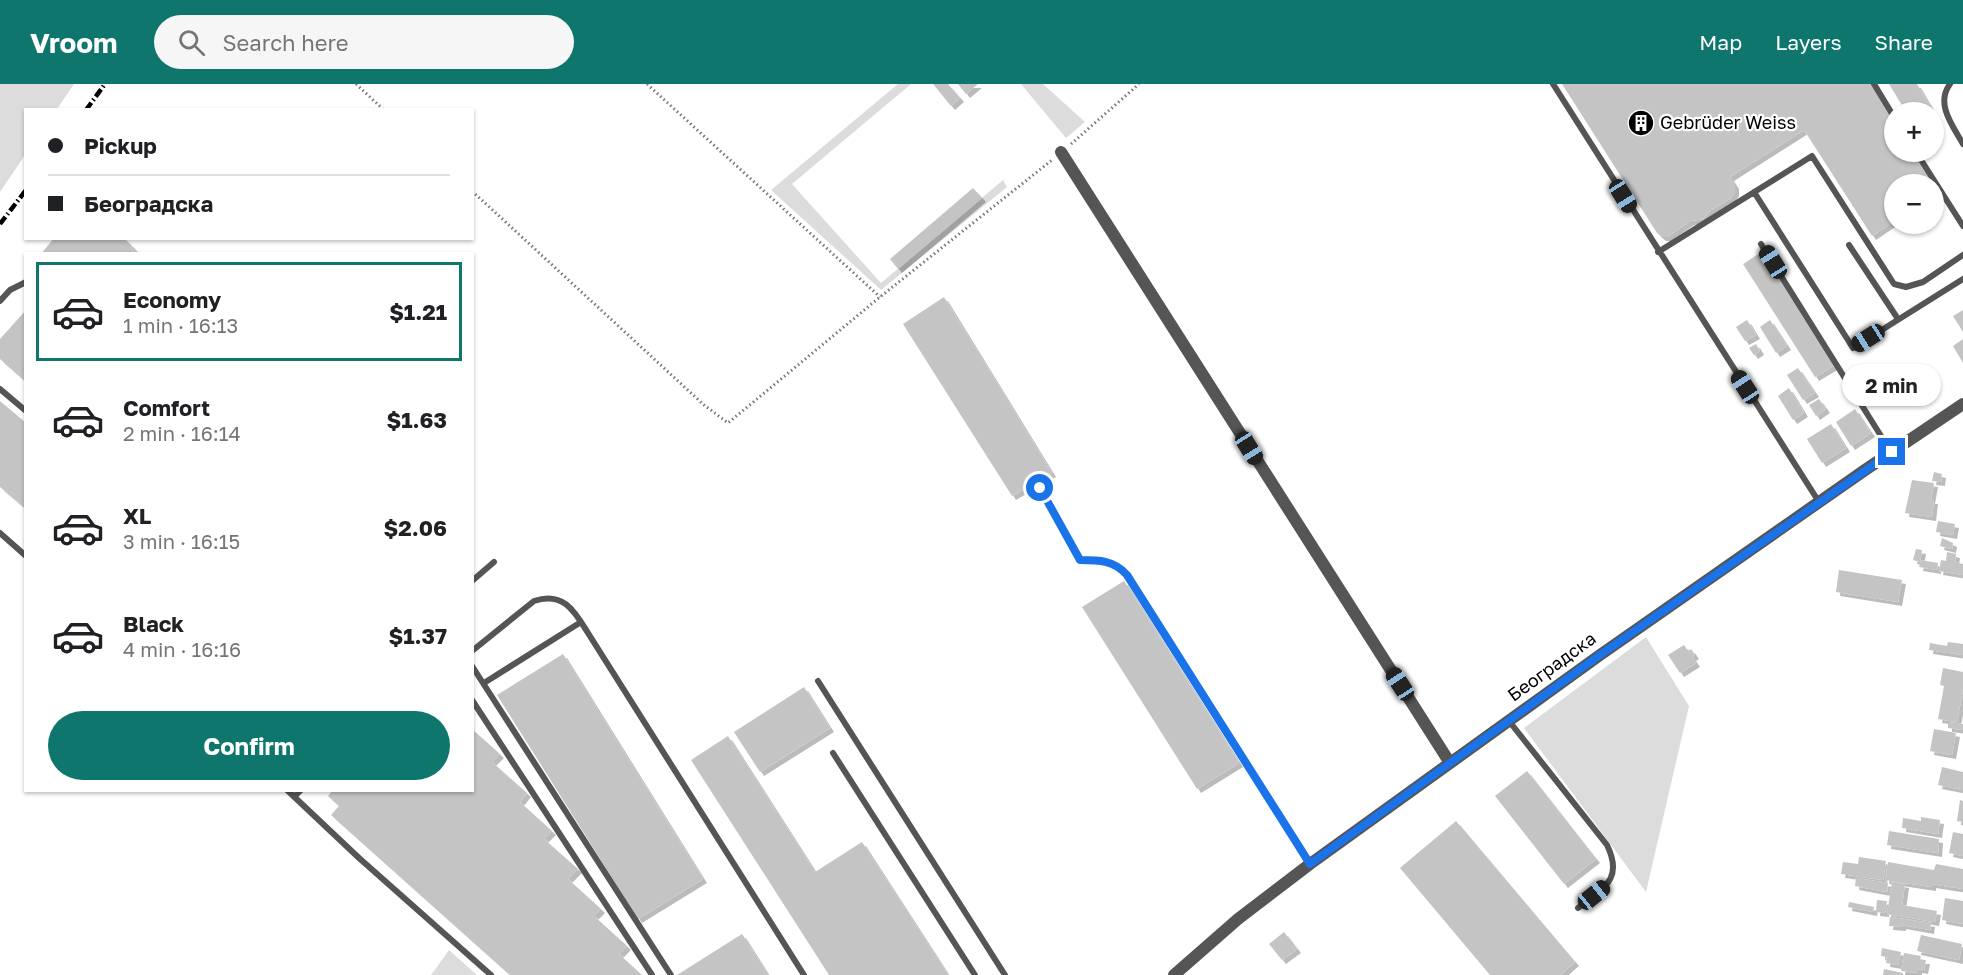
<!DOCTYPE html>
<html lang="en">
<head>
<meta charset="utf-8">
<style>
	body { margin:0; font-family:"Golos Text",sans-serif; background:#f6f6f6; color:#202124; height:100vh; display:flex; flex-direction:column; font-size:22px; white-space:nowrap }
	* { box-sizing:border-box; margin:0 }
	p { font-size:20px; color:#757577 }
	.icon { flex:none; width:33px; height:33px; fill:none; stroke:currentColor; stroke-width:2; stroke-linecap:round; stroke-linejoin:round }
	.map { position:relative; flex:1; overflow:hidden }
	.drawer { position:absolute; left:24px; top:168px; width:450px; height:540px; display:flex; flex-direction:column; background:#fff; border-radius:0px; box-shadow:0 2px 4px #0004 }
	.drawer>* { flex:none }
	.banner { position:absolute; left:24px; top:24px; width:450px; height:132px; border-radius:0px; box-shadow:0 2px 4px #0004; display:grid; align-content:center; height:132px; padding:0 24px; background:#fff }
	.controls { position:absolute; left:1884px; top:18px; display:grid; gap:12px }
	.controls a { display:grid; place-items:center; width:60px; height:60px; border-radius:50%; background:#fff; box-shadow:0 2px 4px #0004; font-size:30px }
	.end { position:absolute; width:27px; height:27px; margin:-14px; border:8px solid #1a73e8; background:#fff; box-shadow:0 0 0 3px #fff }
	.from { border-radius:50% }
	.bubble { position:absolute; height:42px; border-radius:21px; background:#fff; box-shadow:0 2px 4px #0004; font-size:20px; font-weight:700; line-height:42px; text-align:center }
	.car { position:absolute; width:18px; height:36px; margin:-18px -9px; border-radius:8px; box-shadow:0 0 4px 2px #0007; background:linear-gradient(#222 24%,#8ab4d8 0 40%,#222 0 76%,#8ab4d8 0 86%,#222 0) }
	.banner b { display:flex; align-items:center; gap:21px; height:57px; font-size:22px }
	.banner b+b { border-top:2px solid #e0e0e0 }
	.banner i { width:15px; height:15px; background:#202124 }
	ul { padding:10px 0 0; list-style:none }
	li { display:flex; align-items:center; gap:18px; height:99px; margin:0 12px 9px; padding:0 12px; border:3px solid transparent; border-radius:0px }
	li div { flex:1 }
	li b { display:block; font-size:22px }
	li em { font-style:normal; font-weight:700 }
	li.selected { border-color:#0f766e }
	li>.icon { width:54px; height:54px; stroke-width:1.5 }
	.action { display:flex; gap:12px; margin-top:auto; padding:12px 24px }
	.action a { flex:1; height:69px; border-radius:36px; background:#0f766e; color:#fff; font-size:24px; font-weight:700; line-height:69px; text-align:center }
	header { display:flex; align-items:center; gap:36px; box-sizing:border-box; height:84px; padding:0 30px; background:#0f766e; color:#fff }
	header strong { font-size:28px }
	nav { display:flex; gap:33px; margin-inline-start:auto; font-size:21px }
	.search { width:420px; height:54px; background:#f6f6f6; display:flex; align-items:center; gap:15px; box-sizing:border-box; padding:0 21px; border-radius:33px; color:#757577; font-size:22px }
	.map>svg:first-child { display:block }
	.green { fill:#dcdcdc }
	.building { fill:#c4c4c4; filter:url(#shadow) }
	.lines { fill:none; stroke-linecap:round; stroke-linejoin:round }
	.path { stroke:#777; stroke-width:3; stroke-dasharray:1.5 3; stroke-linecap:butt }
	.service { stroke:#555; stroke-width:6 }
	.minor { stroke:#555; stroke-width:12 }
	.rail { stroke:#000; stroke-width:4.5; stroke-dasharray:9 3 1.5 3; stroke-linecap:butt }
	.route { stroke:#1a73e8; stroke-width:8 }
	.labels { text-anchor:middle; stroke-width:4.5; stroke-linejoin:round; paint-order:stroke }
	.poi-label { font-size:18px; fill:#000; stroke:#fff; text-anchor:start }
	.street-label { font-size:18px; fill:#000; stroke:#fff }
</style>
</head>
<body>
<header>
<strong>Vroom</strong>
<div class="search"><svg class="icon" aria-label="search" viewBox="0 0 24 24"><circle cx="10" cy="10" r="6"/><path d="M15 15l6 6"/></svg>Search here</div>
<nav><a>Map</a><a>Layers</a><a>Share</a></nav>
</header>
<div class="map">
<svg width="1963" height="891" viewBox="0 0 1963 891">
	<defs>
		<filter id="shadow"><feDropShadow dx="4" dy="4" stdDeviation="0" flood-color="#0004"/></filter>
	</defs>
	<rect width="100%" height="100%" fill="#fff"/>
	<path class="green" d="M0,0H74L57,25L26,26L25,71L0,108Z
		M898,0H911L792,100L881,199L1003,96L1007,103L881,206L771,106Z
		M1021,0H1043L1085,38L1066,54Z
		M1646,553L1689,622L1646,808L1524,644Z
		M449,866L477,891H431Z"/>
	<path class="building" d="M933,0H948L960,14L951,22Z
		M958,0H978L966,10Z
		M1562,0H1871L1894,38V68H1913L1940,109L1934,113V100H1894V137L1872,152L1804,46L1730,93L1735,101V108L1731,114L1711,126L1703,135L1690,137L1667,153H1662L1657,149Z
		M1889,0H1917L1930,22L1920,28H1906Z
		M973,104L982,114L898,185L890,175Z
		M54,154H124L140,170H41Z
		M1763,167L1835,281L1815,293L1743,180Z
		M944,213L1052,389L1012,412L903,240Z
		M26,226V298L0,275V255Z
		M1963,226V248L1953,232Z
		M1747,236L1756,251L1745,257L1736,243Z
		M1770,236L1787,262L1776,269L1760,243Z
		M1963,255V279L1953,262Z
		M1756,260L1760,267L1754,271L1749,264Z
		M1798,284L1815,309L1803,316L1787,291Z
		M1789,304L1804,329L1793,336L1778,312Z
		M1819,315L1826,325L1816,332L1809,321Z
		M0,317L26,339V425L0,403Z
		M1855,325L1871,349L1851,362L1836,338Z
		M1831,340L1846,364L1822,379L1807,355Z
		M1934,388L1942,390L1941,398L1932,397Z
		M1912,396L1934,399L1931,416H1934L1932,433L1905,429Z
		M1938,437L1955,440L1953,451L1936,448Z
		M1942,454L1953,459L1952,465L1940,462Z
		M1916,465L1922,466L1920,478L1913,476Z
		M1947,468L1956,470L1955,478L1963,480V491L1939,487L1941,476L1946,477Z
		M1921,476L1938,479L1937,486L1919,483Z
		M1839,486L1902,496L1898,518L1836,508Z
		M1124,497L1239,679L1197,705L1082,523Z
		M1948,558L1963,560V571L1929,566L1930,559L1947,562Z
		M1684,561L1688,567L1691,565L1695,571L1692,573L1696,579L1680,589L1668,571Z
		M563,570L703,795L638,835L497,611Z
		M1943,584L1963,588V605L1957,638L1938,635L1944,602L1940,601Z
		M804,603L830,644L760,688L734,648Z
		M1948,638L1963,640V646L1948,644Z
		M472,645L500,670L492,678L527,709L520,718L552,747L544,755L578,785L568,795L601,825L594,832L627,862L619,870L642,891H510L331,731L339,722L328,712L333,706H472Z
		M1934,645L1956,649L1952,671L1930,667Z
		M728,652L815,788L862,758L948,891H829L691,676Z
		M1942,683L1963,688V706L1938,701Z
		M1527,687L1596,775L1564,800L1495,712Z
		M1960,716L1963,717V738L1957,737Z
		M1921,733L1940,736L1938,750L1902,744L1903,734L1921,737Z
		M1456,737L1575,878L1560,891H1490L1400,784Z
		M1889,747L1939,755L1938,769L1887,761Z
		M1953,748L1963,750V772L1949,769Z
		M1859,773L1886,777L1883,796L1841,790L1843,778L1858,780Z
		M1888,778L1934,786L1936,780L1963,785V805L1932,800V803L1885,796Z
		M1856,794L1888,799L1887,808L1855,802Z
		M1892,798L1905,800L1902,821L1937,827L1935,838L1887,830Z
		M1945,814L1963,817V840L1942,836Z
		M1877,816L1887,817L1885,829L1876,828Z
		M1849,818L1874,823L1873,828L1848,823Z
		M1890,833L1931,839L1930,846L1902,841V843L1889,842Z
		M1284,848L1297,865L1282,876L1269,860Z
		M742,850L768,891H677Z
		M1921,851L1962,860L1959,876L1917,867Z
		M1882,864L1901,868L1898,881L1886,879L1887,873L1881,872Z
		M1904,869L1921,872L1920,876H1926L1924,886L1918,885V889L1901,887Z
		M1884,885L1903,889V891H1883Z"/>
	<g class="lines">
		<path class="path" d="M356,0L384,26
			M647,0L880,213
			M1071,60L1139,0
			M472,107L704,321L728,339L880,213L1052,76"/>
		<path class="service" d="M1553,0L1819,418
			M1874,0L1894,33
			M1950,0C1935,20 1953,42 1963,60
			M1916,68L1963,142
			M1754,108L1853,264L1963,195
			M1761,160L1891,368
			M1849,161L1898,235
			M1658,168L1812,72L1894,200L1906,203L1923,198L1963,171
			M0,217L10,206L26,198
			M0,305L26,327
			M1040,404L1080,476C1098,476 1114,476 1127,491L1310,780
			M0,449L26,472
			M472,497L494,478
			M472,567L534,517C564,507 575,528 588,549L804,891
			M472,582L671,891
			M818,597L1005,891
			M484,599L581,538
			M472,616L652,891
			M1509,637L1607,761C1624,796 1603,804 1578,824
			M833,669L975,891
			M287,706L359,774L491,891
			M294,713L301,706"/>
		<path class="minor" d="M1061,68L1450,679
			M1174,891L1238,835L1310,780L1600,571L1865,386L1963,320"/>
		<path class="rail" d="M86,26L105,0
			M0,140L26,106"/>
	</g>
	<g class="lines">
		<path class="route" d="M1040,404L1080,476C1098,476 1114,476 1127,491L1310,780L1600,571L1892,368"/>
	</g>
	<defs>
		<g id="building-disc" transform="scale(1.35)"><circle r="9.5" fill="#000" stroke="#fff"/><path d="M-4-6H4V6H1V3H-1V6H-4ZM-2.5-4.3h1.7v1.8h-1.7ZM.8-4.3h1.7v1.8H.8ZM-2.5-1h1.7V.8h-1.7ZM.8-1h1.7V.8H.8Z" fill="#fff"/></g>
	</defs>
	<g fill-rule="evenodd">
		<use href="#building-disc" x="1641" y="39"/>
	</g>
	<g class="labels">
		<g class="poi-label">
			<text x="1660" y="45">Gebrüder Weiss</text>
		</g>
		<g class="street-label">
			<text transform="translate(1552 583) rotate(-36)" y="6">Београдска</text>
		</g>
	</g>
</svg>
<div class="controls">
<a>+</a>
<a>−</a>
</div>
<i class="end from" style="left:1040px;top:404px"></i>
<i class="end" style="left:1892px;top:368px"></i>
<div class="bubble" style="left:1842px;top:280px;width:99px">2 min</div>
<i class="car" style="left:1623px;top:112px;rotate:148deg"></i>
<i class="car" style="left:1773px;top:178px;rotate:328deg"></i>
<i class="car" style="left:1868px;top:254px;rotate:238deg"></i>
<i class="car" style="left:1745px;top:303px;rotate:327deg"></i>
<i class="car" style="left:1249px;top:364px;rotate:148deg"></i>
<i class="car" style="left:1400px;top:600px;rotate:327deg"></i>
<i class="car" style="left:1594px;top:811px;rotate:51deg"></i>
<div class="banner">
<b><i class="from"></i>Pickup</b>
<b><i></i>Београдска</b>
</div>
<section class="drawer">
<ul>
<li class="selected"><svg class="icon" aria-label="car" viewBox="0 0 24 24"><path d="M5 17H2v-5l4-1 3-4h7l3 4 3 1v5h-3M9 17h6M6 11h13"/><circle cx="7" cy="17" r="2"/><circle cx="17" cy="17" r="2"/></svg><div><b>Economy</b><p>1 min · 16:13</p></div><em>$1.21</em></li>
<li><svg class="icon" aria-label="car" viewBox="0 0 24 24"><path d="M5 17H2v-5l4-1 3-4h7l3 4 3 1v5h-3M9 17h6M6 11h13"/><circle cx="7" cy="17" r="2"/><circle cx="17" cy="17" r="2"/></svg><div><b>Comfort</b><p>2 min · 16:14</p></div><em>$1.63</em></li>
<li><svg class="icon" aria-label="car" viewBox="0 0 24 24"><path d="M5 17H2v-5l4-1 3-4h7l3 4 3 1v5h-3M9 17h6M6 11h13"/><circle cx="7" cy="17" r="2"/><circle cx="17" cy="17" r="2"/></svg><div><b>XL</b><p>3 min · 16:15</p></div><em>$2.06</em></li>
<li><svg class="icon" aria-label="car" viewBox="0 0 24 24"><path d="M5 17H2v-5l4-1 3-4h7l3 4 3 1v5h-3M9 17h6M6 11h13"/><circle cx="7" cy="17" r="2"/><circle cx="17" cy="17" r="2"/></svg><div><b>Black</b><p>4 min · 16:16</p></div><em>$1.37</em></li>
</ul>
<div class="action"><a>Confirm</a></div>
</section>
</div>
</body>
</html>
